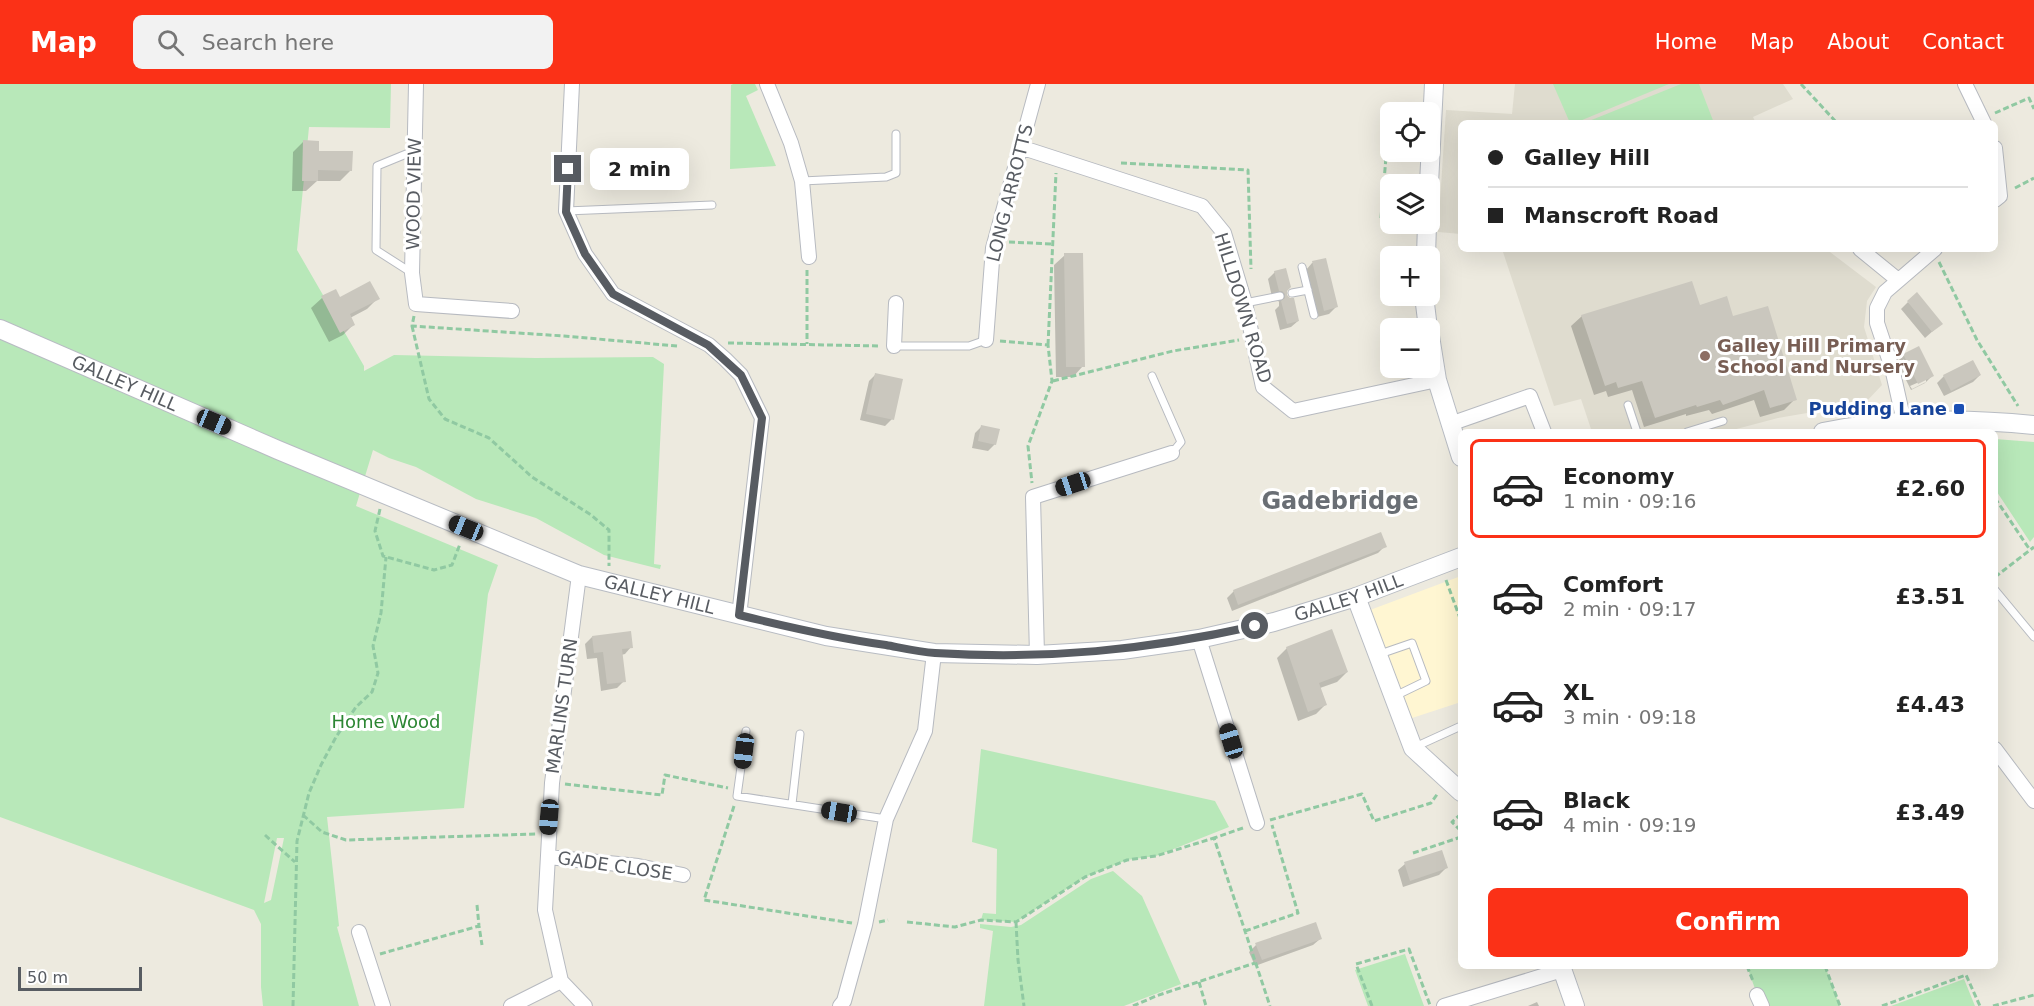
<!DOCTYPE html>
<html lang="en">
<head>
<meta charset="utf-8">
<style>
	body { margin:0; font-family:"DejaVu Sans",sans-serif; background:#f2f2f2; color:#222; height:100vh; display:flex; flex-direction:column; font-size:22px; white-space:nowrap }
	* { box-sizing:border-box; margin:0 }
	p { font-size:20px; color:#767676 }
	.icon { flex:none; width:33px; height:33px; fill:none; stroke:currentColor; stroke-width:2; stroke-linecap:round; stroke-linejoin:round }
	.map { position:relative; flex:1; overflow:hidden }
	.sheet { position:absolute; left:1458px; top:345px; width:540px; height:540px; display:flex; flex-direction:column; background:#fff; border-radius:9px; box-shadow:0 6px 24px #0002 }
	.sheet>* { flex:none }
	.guide { position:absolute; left:1458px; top:36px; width:540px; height:132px; border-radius:9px; box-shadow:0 6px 24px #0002; display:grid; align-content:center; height:132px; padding:0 30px; background:#fff }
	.fabs { position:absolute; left:1380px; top:18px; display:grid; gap:12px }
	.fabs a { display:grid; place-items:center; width:60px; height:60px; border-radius:9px; background:#fff; box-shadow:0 6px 24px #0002; font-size:30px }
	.scale { position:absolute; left:18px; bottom:15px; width:124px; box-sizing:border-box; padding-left:6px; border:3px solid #585c62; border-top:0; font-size:16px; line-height:21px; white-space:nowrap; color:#585c62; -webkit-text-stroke:4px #fff; paint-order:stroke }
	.end { position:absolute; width:27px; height:27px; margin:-14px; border:8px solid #585c62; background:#fff; box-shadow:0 0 0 3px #fff }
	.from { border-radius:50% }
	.bubble { position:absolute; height:42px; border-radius:9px; background:#fff; box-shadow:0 6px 24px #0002; font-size:20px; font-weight:700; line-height:42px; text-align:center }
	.car { position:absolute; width:18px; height:36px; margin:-18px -9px; border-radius:8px; box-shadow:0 0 4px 2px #0007; background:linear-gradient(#222 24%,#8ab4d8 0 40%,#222 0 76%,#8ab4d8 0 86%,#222 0) }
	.guide b { display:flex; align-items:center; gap:21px; height:57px; font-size:22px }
	.guide b+b { border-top:2px solid #e0e0e0 }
	.guide i { width:15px; height:15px; background:#222 }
	ul { padding:10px 0 0; list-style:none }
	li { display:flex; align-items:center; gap:18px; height:99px; margin:0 12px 9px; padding:0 18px; border:3px solid transparent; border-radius:9px }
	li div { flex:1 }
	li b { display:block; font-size:22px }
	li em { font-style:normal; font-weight:700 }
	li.active { border-color:#fb3117 }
	li>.icon { width:54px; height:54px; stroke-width:1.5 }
	.cta { display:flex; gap:12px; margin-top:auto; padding:12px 30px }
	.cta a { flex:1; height:69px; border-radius:9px; background:#fb3117; color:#fff; font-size:24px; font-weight:700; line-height:69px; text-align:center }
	header { display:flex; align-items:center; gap:36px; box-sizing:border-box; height:84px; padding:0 30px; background:#fb3117; color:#fff }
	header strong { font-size:28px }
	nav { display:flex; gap:33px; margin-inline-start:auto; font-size:21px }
	.search { width:420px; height:54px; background:#f2f2f2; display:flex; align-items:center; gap:15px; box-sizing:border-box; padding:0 21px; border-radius:9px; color:#767676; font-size:22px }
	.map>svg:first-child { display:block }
	.commercial { fill:#fff6d2 }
	.education { fill:#dfdccf }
	.green { fill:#b8e8b9; fill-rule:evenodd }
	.shadow { fill:#0003; fill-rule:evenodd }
	.building { fill:#cac7be }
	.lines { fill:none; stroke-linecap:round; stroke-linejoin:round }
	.lane-casing { stroke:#b7bac0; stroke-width:9 }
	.street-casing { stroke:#b7bac0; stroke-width:16 }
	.secondary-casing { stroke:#b8bcc3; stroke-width:20 }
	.path { stroke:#90c9a2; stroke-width:3; stroke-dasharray:6 3; stroke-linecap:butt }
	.lane { stroke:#fff; stroke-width:7 }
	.street { stroke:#fff; stroke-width:14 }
	.secondary { stroke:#fff; stroke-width:18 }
	.route { stroke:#585c62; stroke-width:8 }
	.education-dot { fill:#8d6e63; stroke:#fff; stroke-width:2 }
	.transit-dot { fill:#1a4fb4; stroke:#fff; stroke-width:2 }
	.labels { text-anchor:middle; stroke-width:6; stroke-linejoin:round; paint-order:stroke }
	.street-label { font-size:18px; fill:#585c62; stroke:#fff }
	.education-label { font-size:18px; font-weight:bold; fill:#785e54; stroke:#fff; text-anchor:start }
	.transit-label { font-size:18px; font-weight:bold; fill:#164399; stroke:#fff; text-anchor:end }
	.park-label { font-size:18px; fill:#2c8633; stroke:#fff }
	.district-label { font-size:24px; font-weight:bold; fill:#696e74; stroke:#fff }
</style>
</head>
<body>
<header>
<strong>Map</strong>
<div class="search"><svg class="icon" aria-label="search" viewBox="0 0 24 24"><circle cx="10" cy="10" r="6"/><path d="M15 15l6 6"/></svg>Search here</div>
<nav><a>Home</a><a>Map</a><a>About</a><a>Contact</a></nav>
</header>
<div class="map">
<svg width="2034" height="922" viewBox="0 0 2034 922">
	<rect width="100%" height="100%" fill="#edeadf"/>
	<path class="commercial" d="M1461,492V618L1406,636L1370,526Z"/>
	<path class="education" d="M1515,0H1783L1793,15L1753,33L1756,39H1461V150L1438,148L1446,26L1512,30Z
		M1502,165H1826L1876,203L1867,217L1864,243L1882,301L1865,319L1778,334L1725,348H1592L1581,315L1554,322Z"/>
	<path class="green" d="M0,0H391L390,44L309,43L297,166L364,282V287L394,271L536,274L653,273L664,280L654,480L661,481L660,485L604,471L536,434L476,415L416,383L389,374L373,366L356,422L498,481L488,510L464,724L327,733L339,842L337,843L359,922H263L261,903V840L254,826L0,733ZM277,754H284L271,816L264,819Z
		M733,0H755L758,6L746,12L776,82L730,85L731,1Z
		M1553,0H1669L1575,39H1570Z
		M1681,0H1699L1714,39H1584Z
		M1995,355L2034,358V453L2030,458L1995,405Z
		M981,665L1215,717L1229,743L1156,772L1127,776L1085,793L1016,838L981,836L983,829L996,830L997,765L972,758Z
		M1113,787L1142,812L1181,900L1124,922H984L993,847L980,844V840L1011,843L1021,841L1091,795Z
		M1405,870L1424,922H1368L1355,886Z
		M1747,882H1825L1840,922H1761Z
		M1964,895L1975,922H1891Z"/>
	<path class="shadow" d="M303,58L317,68L351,86L340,97H317L306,107H292L293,68Z
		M1065,171L1083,282L1073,293H1056L1054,181Z
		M1324,176L1336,223L1329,230L1317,233L1306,186L1312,179Z
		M1275,188L1285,207V211L1298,237L1291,243L1280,246L1275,226L1279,222V218L1275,213H1272L1268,195Z
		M322,214L340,215L378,214L367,225L350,234L353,241L343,251L329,258L311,224Z
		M1908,218L1934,246L1925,254L1901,225Z
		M1699,223L1732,234L1795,315L1784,326L1760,333L1754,316L1712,330L1709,326L1686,332V330L1644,343L1632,306L1608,313L1606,307L1594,311L1571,242L1582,232Z
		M1904,271L1932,292L1925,299L1911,306L1897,278ZM1926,295V298L1912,305L1910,302Z
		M876,290L892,335L885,342L860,336L869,297Z
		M1980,291L1973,298L1944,312L1937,299L1944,292Z
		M982,342L995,360L988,367L972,364L975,349Z
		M1385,462L1378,469L1232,527L1227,514L1234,507Z
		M592,553L631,563L625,570L621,571L624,597L617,604L601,607L597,574L587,575L585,560Z
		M1287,564L1347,588L1337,598L1320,604L1326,620L1316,630L1298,637L1277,574Z
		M1405,780L1446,784L1439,791L1403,803L1398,786Z
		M1320,855L1313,861L1255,882L1249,868L1256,861Z
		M1537,918L1539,922H1528Z"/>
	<path class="building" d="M303,56L319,57V67H353L352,87L318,86V97H302Z
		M1064,169H1083L1085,283H1066Z
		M1326,174L1338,223L1324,227L1312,177Z
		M1286,184L1291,203L1287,207V211L1290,214H1294L1299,237L1287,240L1281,217L1285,214V210L1282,207H1279L1274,187Z
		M370,197L380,215L350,230L355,241L340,249L321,212L336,205L340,213Z
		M1692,197L1700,221L1727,212L1733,232L1768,222L1797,316L1770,324L1764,306L1723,321L1720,316L1697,323L1696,321L1655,334L1642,297L1618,304L1616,298L1605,302L1581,231Z
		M1917,208L1943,240L1932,248L1907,217Z
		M1919,262L1934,292L1918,300L1903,270Z
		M1973,276L1981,291L1951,307L1943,291Z
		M875,289L903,295L894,336L866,330Z
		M981,341L1000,345L996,361L978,357Z
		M1381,448L1387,463L1238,521L1233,506Z
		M1332,545L1348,588L1319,599L1327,621L1308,628L1286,563Z
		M631,547L633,564L622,565L626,598L607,600L603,568L594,569L592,552Z
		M1442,766L1448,784L1410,797L1404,778Z
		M1316,838L1322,855L1262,876L1255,859Z"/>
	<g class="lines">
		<g class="lane-casing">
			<path id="lane" d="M802,97L886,93L896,89V50
				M566,127L712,121
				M1302,183L1314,231
				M412,189L376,166L377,82L416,66
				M1292,209L1308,206
				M1245,219L1280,212
				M894,262H969L986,256
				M1152,292L1181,358L1172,369
				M1628,321L1637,348
				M1687,348L1723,337
				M1995,506L2034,553
				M1380,570L1412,559L1426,597L1395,612
				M746,647L737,712L886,735
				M1415,663L1461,642
				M792,720L800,650"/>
		</g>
		<g class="street-casing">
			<path id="street" d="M416,0L412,189L416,220L512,227
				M572,0L566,127L585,170L613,210L709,261L725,275L741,291L762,334L739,532
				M767,0L791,59L802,97L809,173
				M1965,0L1984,39
				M1020,63L1202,122L1224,149L1245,219L1263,303L1293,327L1437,296
				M1995,64L2000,112L1995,116
				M1860,165L1898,196
				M986,256L993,164L1038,0
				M894,262L896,219
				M1904,338L1892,284L1877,239V224L1885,208L1935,165
				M1450,340L1530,312L1544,348
				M579,491L552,699L545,826L561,897L585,922
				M1199,555L1257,739
				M1037,571L1033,413L1172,369
				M1995,665L2034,717
				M548,773L638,782L683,791
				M359,848L383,922
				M1757,911L1762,922
				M511,922L561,897
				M840,922L844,917L865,841L886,735L925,647L934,569
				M1444,922L1562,886"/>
		</g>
		<g class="secondary-casing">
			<g id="secondary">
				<path d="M1429,100L1434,0"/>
				<path d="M1426,172L1427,140"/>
				<path d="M1424,212L1428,244"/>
				<path id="s1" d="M0,245L278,366L579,491L826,552L934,569L1037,571L1122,566L1199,555L1274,538L1356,513L1461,473"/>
				<path d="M1430,252L1437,296L1461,373"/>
				<path d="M1823,348C1890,334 1967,334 2034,341"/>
				<path d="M1356,513L1413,664L1461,708"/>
				<path d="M1561,882L1575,922"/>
			</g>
		</g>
		<path class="path" d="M1801,0L1837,39
			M1995,29L2029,14L2034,25
			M1121,79L1248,86L1251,185
			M2015,104L2034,94
			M1390,134H1381L1390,24L1415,23
			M1009,158L1052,160
			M1939,178L1977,256L2018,322
			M807,186V260
			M414,232L412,242L564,252L677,262
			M412,242L429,315L445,335L489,354L532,393L591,431L609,446V482
			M1000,257L1048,261L1052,297L1028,362L1032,399
			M728,259L880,262
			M1048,261L1056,89
			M1053,297L1173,267L1239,256
			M1995,414L2030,466
			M380,425L375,447L383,472L434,486L452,481L460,460
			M1995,493L2034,463
			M1446,496L1461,537
			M565,700L662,711L665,691L728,704
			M734,722L704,816L852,839
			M1461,730L1452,738L1461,747
			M303,731L322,748L346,756L536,750
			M1270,736L1362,710L1374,737L1431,719L1438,709
			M1243,744L1214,754L1270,922
			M265,751L295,778
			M1413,769L1461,753
			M477,821L479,842
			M879,838L888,836
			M907,838L955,843L981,836L1016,838L1085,793L1127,776L1156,772L1214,754
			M1016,838L1018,876L1024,922
			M1245,847L1298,829L1272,741
			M380,870L479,842L482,861
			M1747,882L1753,897
			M1825,882L1840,922
			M1199,898L1206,922
			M293,922L297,757L309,709L321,681L336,653L356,623L372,608L378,589L373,562L381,529L386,473
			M1133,922L1156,912L1255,879
			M1372,922L1356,880L1409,865L1430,921
			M1882,922L1966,891L1980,922
			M1993,922L2034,911"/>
		<use href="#lane" class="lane"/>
		<use href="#street" class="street"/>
		<use href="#secondary" class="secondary"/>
	</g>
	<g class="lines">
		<path class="route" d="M568,85L566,128L585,170L613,210L708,261L741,291L762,334L739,531C788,543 836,554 886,561C902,564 919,568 935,569C1045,576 1147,566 1255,542"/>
	</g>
	<circle class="education-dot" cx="1705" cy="272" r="6"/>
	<rect class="transit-dot" x="1953" y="319" width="12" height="12" rx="3"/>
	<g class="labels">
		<g class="street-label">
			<text transform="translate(1010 109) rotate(-76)" y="6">LONG ARROTTS</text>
			<text transform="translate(414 110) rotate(-89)" y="6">WOOD VIEW</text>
			<text transform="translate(1243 224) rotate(73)" y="6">HILLDOWN ROAD</text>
			<text dy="6" stroke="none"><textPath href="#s1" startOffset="136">GALLEY HILL</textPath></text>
			<text dy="6" stroke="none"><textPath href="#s1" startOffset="712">GALLEY HILL</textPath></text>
			<text dy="6" stroke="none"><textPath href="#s1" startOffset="1414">GALLEY HILL</textPath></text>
			<text transform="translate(562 622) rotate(-82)" y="6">MARLINS TURN</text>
			<text transform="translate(615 782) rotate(8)" y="6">GADE CLOSE</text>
		</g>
		<g class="education-label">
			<text x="1717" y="268">Galley Hill Primary<tspan x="1717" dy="21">School and Nursery</tspan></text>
		</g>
		<g class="transit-label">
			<text x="1947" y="331">Pudding Lane</text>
		</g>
		<g class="park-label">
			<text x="386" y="644">Home Wood</text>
		</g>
		<g class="district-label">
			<text x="1340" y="425">Gadebridge</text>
		</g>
	</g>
</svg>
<div class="fabs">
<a><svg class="icon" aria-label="locate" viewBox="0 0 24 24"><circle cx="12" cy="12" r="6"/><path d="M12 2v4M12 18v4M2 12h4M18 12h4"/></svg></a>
<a><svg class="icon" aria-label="layers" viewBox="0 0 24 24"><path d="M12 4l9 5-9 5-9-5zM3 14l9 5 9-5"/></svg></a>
<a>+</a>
<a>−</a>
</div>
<div class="scale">50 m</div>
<i class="end from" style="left:1255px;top:542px"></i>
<i class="end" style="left:568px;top:85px"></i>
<div class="bubble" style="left:590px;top:64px;width:99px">2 min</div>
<i class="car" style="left:214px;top:338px;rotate:113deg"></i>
<i class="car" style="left:1073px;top:400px;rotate:252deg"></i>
<i class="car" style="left:466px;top:444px;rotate:292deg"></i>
<i class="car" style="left:1231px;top:657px;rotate:343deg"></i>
<i class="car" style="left:744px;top:667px;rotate:187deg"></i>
<i class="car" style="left:839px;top:728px;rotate:279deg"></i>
<i class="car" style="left:549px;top:733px;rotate:185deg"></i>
<div class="guide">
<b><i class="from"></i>Galley Hill</b>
<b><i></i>Manscroft Road</b>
</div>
<section class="sheet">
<ul>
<li class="active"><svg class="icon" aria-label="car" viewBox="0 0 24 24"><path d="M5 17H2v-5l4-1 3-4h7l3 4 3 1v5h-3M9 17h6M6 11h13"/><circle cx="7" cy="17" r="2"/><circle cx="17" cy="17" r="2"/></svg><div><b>Economy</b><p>1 min · 09:16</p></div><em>£2.60</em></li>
<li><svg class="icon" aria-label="car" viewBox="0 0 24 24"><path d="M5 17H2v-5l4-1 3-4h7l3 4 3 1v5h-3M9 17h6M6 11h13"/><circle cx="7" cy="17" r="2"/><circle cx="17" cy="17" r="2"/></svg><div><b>Comfort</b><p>2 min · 09:17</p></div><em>£3.51</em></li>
<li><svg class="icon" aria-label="car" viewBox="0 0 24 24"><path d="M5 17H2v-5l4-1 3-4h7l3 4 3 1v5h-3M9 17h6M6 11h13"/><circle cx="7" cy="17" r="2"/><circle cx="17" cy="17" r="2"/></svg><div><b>XL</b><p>3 min · 09:18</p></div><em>£4.43</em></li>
<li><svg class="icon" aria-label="car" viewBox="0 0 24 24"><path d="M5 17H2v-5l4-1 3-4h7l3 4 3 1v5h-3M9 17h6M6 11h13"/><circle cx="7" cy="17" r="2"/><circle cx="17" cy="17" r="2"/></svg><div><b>Black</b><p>4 min · 09:19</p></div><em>£3.49</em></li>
</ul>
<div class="cta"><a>Confirm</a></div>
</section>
</div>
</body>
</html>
